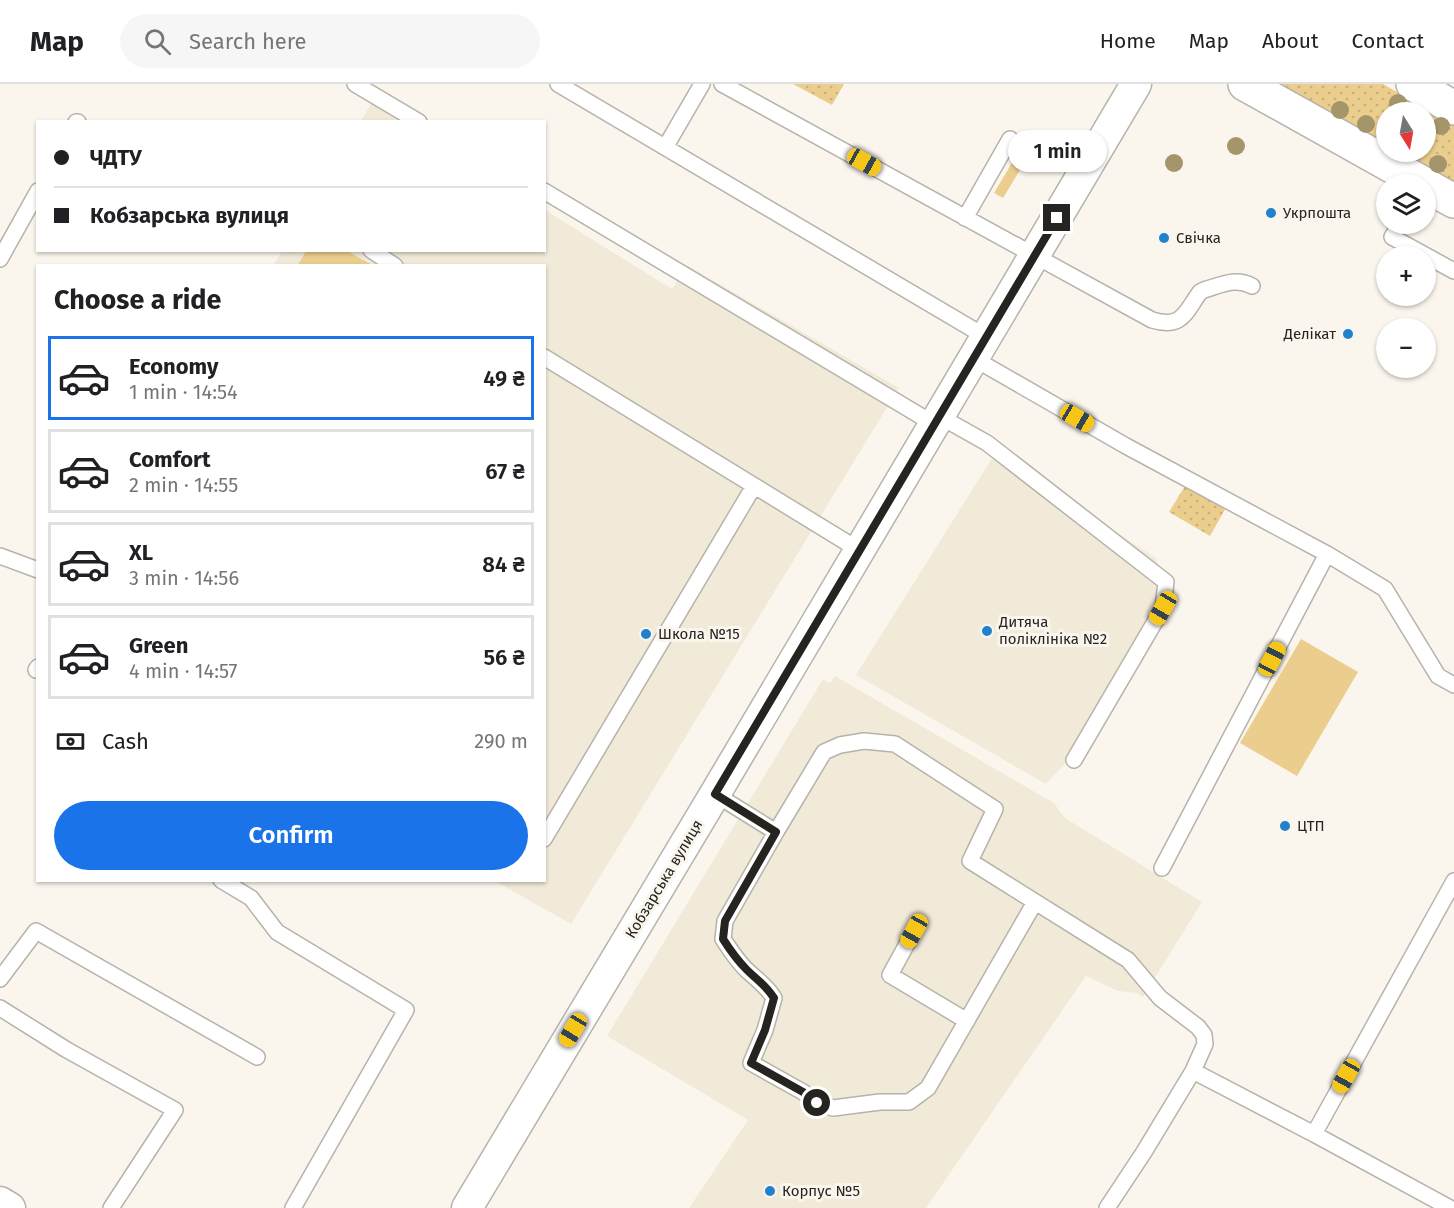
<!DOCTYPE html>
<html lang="en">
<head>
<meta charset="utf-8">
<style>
	body { margin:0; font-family:"Fira Sans",sans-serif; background:#f6f6f6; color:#202124; height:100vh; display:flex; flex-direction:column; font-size:22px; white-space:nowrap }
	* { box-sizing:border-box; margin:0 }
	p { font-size:20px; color:#757577 }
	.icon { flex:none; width:33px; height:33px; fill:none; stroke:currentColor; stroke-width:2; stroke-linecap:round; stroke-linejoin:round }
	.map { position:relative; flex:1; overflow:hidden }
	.side { position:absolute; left:36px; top:180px; width:510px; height:618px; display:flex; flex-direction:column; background:#fff; border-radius:0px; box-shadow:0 2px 4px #0004 }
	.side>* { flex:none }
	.top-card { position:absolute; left:36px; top:36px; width:510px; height:132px; border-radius:0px; box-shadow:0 2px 4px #0004; display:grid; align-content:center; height:132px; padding:0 18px; background:#fff }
	.needle { width:39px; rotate:169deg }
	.controls { position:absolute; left:1376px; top:18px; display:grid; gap:12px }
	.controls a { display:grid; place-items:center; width:60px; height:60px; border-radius:50%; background:#fff; box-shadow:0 2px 4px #0004; font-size:30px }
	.end { position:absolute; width:27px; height:27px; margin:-14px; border:8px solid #252420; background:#fff; box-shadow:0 0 0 3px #fff }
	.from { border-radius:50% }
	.bubble { position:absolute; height:42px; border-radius:21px; background:#fff; box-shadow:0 2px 4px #0004; font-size:20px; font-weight:600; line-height:42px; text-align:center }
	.car { position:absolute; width:18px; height:36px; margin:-18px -9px; border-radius:8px; box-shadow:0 0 4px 2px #0007; background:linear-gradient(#f5c518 24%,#345 0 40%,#f5c518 0 76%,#345 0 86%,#f5c518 0) }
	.top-card b { display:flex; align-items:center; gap:21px; height:57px; font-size:22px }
	.top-card b+b { border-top:2px solid #e0e0e0 }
	.top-card i { width:15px; height:15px; background:#202124 }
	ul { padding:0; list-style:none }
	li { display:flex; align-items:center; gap:18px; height:84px; margin:0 12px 9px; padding:0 6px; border:3px solid #e0e0e0; border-radius:0px }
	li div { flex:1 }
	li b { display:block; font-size:22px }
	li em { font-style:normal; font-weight:600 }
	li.current { border-color:#1a73e8 }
	li>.icon { width:54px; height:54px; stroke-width:1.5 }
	h2 { padding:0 18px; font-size:27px; line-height:72px }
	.pay { display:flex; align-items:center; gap:15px; height:66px; padding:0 18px; font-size:22px }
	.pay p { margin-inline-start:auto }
	.button { display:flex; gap:12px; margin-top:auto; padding:12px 18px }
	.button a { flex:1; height:69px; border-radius:36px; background:#1a73e8; color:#fff; font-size:24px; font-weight:600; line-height:69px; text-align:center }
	header { display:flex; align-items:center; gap:36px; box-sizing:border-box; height:84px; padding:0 30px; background:#fff; border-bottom:2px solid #e0e0e0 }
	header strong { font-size:28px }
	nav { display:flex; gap:33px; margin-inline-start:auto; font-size:21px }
	.search { width:420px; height:54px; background:#f6f6f6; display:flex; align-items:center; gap:15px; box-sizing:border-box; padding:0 21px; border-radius:33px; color:#757577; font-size:22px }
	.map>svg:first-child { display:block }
	.built { fill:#f1ead9 }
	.green { fill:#ebcd8d }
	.park { fill:url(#park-dots) }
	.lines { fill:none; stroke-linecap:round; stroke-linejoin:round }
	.lane-casing { stroke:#b7b3aa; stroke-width:18 }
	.street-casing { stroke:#b7b3aa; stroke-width:33 }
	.secondary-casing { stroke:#b7b3aa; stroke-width:36 }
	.lane { stroke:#fff; stroke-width:15 }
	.street { stroke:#fff; stroke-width:30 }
	.secondary { stroke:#fff; stroke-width:33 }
	.tree { fill:#a5956b }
	.route { stroke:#252420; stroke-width:8 }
	.poi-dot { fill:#2181cd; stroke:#fbf6ed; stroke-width:2 }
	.labels { text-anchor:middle; stroke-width:6; stroke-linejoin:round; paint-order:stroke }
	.poi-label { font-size:15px; fill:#252420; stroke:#fbf6ed; text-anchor:start }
	.street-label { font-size:15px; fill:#252420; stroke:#fbf6ed }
</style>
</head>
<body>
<header>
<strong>Map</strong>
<div class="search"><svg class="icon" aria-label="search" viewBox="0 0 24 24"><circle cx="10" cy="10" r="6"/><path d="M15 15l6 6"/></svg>Search here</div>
<nav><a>Home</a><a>Map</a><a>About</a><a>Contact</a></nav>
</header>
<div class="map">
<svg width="1454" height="1124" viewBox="0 0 1454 1124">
	<defs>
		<pattern id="park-dots" width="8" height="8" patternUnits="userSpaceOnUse" patternTransform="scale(1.5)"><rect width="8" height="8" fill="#ebcd8d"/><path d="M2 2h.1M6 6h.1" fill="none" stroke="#c9b079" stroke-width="1.8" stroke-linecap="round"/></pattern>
	</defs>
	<rect width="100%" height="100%" fill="#fbf6ed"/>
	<path class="built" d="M372,18L402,37L360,38Z
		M545,126L672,205L688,182L899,304L571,840L495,797L544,796V182H273L282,167L544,166Z
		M994,371L1156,474L1162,500L1159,524L1073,671L1046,700L856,591Z
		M835,592L1054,719L1065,734L1202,818L1143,913L1137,909L1118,907L1086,892L926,1124H689L748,1036L607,952L823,595L830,599Z"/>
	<path class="green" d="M1022,62L1031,68L1003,114L994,109Z
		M306,167H347L372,181H298Z
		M1301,555L1358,588L1297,692L1240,659Z"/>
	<path class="park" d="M793,0H844L832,21Z
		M1276,0H1383L1454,41V100L1397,68H1425V28H1386V62Z
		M1187,399L1227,422L1210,452L1169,428Z"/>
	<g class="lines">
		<g class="lane-casing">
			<path id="lane" d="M355,0L419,38
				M558,0L986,253
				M722,0L1152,236C1182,245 1185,229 1200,208L1204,206C1221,201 1236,193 1252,202
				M76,38H78
				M666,62L702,0
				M544,107L934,340
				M965,134L1010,55
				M1400,140L1392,153L1454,187
				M371,166L395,182
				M0,175L38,107
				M544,273L859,466
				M973,274L1126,362L1327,470L1385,505L1438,592L1454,601
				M939,332L987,359L1166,498L1163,524L1074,676
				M0,472L38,486
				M36,586L38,583
				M715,710L776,748L824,668L840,661L864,657L895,660L995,725L970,777L1128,876L1160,914L1198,943L1204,951L1205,960L1193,987
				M776,748L725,837L723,855C731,867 739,880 750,889C760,898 767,903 774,914L765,946L751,979L803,1008L817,1019L833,1024L880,1018H909L928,1004L1035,818
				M544,755L754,402
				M1162,784L1327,470
				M221,796L251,814L277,848L406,926L293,1124
				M914,847L890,891L967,937
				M0,895L36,847L257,973
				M0,924L67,966L175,1026L111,1124
				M1107,1124L1144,1068L1193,987L1314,1050
				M1450,1124L1314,1050L1454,797"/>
		</g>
		<g class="street-casing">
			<path id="street" d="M0,1118L10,1124
				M467,1124L715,710L1136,0"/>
		</g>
		<g class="secondary-casing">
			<path id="secondary" d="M1245,0L1424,100
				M1413,0L1454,24
				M1425,101L1454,117"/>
		</g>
		<use href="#lane" class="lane"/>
		<use href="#street" class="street"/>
		<use href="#secondary" class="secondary"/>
	</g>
	<g class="tree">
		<circle cx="1398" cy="19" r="9"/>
		<circle cx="1340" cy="26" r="9"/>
		<circle cx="1366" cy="40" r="9"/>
		<circle cx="1441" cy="42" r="9"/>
		<circle cx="1236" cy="62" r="9"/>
		<circle cx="1174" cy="79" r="9"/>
		<circle cx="1438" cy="80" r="9"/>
	</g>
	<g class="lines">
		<path class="route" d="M817,1019L803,1008L751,979L765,946L774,914C765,900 758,897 747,886C737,876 730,866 723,855L725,837L776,748L715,710L1057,134"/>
	</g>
	<g class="poi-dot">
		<circle cx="1271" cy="129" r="6"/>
		<circle cx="1164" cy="154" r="6"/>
		<circle cx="1348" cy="250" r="6"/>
		<circle cx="987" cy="547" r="6"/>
		<circle cx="646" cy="550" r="6"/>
		<circle cx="1285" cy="742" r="6"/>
		<circle cx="770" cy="1107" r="6"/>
	</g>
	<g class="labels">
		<g class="poi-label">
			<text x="1283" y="134">Укрпошта</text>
			<text x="1176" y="159">Свічка</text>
			<text x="1336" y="255" text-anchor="end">Делікат</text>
			<text x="999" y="543">Дитяча<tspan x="999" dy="17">поліклініка №2</tspan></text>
			<text x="658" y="555">Школа №15</text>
			<text x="1297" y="747">ЦТП</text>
			<text x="782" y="1112">Корпус №5</text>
		</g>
		<g class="street-label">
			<text transform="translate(664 795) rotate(-59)" y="5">Кобзарська вулиця</text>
		</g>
	</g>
</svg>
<div class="controls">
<a><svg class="needle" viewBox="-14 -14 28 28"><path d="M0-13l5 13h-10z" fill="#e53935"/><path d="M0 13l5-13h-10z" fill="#757577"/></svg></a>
<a><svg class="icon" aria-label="layers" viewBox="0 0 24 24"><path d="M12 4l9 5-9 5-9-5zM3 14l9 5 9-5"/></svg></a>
<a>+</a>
<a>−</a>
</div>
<i class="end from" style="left:817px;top:1019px"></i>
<i class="end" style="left:1057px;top:134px"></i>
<div class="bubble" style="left:1008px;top:46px;width:99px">1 min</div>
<i class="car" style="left:864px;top:78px;rotate:119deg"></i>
<i class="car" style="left:1077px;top:334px;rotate:120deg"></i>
<i class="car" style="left:1163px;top:524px;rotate:210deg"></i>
<i class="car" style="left:1272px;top:575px;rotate:28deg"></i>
<i class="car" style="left:914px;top:847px;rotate:209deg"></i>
<i class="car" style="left:573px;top:946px;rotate:211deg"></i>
<i class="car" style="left:1346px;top:992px;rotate:209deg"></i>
<div class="top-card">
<b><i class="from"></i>ЧДТУ</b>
<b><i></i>Кобзарська вулиця</b>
</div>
<section class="side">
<h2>Choose a ride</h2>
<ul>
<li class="current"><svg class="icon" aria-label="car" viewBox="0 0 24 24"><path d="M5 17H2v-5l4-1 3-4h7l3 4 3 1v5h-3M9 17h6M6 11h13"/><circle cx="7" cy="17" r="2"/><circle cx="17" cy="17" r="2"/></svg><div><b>Economy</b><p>1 min · 14:54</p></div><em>49 ₴</em></li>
<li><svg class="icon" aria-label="car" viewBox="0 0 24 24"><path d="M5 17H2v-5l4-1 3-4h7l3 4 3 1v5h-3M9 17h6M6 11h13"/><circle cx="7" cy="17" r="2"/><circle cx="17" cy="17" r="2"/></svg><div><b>Comfort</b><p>2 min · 14:55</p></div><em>67 ₴</em></li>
<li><svg class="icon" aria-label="car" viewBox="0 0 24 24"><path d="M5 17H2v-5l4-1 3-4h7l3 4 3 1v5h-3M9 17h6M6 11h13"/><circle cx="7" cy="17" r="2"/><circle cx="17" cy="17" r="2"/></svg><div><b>XL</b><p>3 min · 14:56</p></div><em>84 ₴</em></li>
<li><svg class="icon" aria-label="car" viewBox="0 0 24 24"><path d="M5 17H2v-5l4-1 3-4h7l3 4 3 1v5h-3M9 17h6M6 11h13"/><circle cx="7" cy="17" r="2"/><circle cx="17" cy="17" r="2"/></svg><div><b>Green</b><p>4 min · 14:57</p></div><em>56 ₴</em></li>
</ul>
<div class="pay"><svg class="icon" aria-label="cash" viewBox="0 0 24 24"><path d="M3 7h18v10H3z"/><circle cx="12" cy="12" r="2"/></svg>Cash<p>290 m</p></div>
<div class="button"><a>Confirm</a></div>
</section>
</div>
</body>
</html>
